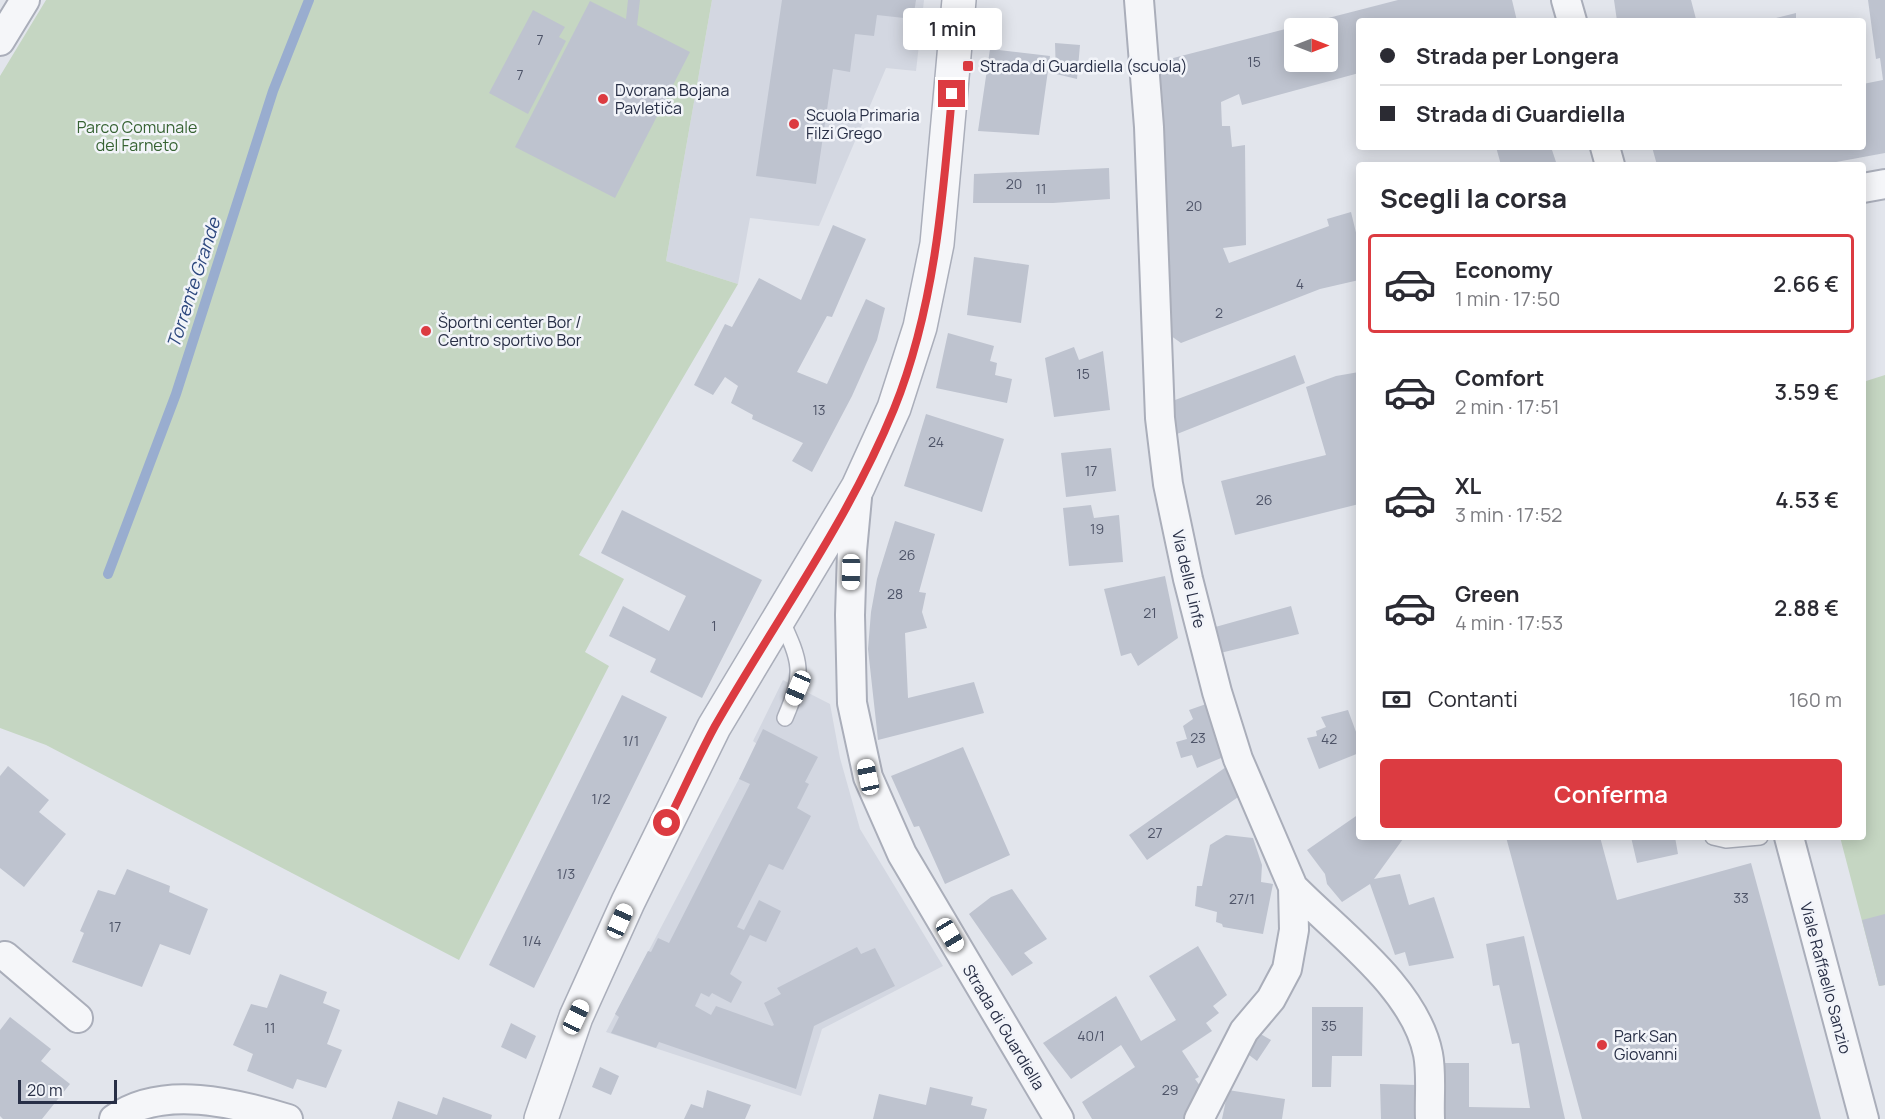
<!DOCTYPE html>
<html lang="it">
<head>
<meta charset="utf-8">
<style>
	body { margin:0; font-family:Manrope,sans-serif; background:#f2f2f3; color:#2b2b33; height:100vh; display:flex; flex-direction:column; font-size:22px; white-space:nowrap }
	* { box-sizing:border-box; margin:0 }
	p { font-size:20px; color:#7c7c81 }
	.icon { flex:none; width:33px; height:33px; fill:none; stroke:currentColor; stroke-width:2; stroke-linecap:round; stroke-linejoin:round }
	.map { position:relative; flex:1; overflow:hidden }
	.details { position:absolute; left:1356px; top:162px; width:510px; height:678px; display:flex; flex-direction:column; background:#fff; border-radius:6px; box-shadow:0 3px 15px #0003 }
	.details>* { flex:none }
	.banner { position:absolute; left:1356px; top:18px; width:510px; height:132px; border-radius:6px; box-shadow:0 3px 15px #0003; display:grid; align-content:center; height:132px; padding:0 24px; background:#fff }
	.needle { width:39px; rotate:90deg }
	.fabs { position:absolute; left:1284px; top:18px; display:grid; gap:12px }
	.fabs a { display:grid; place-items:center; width:54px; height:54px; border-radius:6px; background:#fff; box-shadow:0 3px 15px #0003; font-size:30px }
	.scale { position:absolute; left:18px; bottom:15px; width:99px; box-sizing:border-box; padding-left:6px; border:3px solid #282f46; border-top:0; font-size:16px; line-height:21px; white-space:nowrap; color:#282f46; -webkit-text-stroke:4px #f2f4f9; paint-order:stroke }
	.end { position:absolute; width:27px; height:27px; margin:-14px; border:8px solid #dc3b41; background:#fff; box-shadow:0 0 0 3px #fff }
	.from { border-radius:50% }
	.bubble { position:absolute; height:42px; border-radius:6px; background:#fff; box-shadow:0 3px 15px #0003; font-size:20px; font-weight:600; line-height:42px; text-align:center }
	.car { position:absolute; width:18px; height:36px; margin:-18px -9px; border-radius:8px; box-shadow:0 0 4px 2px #0007; background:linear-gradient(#fff 24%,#345 0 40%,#fff 0 76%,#345 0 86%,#fff 0) }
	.banner b { display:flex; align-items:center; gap:21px; height:57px; font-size:22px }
	.banner b+b { border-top:2px solid #e1e1e2 }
	.banner i { width:15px; height:15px; background:#2b2b33 }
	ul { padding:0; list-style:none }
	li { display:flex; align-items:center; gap:18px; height:99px; margin:0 12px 9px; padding:0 12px; border:3px solid transparent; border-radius:6px }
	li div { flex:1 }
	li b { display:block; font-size:22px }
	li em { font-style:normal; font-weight:600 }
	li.on { border-color:#dc3b41 }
	li>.icon { width:54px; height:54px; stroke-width:1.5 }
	h2 { padding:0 24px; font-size:27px; line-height:72px }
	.pay { display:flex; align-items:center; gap:15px; height:66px; padding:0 24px; font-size:22px }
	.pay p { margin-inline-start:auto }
	.primary-button { display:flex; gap:12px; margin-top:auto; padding:12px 24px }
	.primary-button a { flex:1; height:69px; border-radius:6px; background:#dc3b41; color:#fff; font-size:24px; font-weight:600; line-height:69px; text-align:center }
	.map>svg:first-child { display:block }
	.built { fill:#d3d7e1 }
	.green { fill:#c5d6c2 }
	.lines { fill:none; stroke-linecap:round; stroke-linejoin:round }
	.stream { stroke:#99adcf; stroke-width:10 }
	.building { fill:#bec3cf; fill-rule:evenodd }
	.service-casing { stroke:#aaaeba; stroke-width:18 }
	.minor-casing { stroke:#aaaeba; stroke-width:32 }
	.tertiary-casing { stroke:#aaaeba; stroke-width:36 }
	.service { stroke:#f5f6f9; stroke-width:15 }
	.minor { stroke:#f5f6f9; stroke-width:28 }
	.tertiary { stroke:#f5f6f9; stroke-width:33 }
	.route { stroke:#dc3b41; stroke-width:8 }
	.poi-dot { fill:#dc3b41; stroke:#f2f4f9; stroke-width:2 }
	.labels { text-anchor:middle; stroke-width:5; stroke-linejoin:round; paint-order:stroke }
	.number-label { font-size:14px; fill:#4e5468 }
	.poi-label { font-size:16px; fill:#282f46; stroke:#f2f4f9; text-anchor:start }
	.park-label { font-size:16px; fill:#376333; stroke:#f2f4f9 }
	.street-label { font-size:16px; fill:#282f46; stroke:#f2f4f9 }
	.water-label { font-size:18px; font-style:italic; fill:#2d487e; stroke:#f2f4f9 }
</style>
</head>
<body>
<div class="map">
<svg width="1885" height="1119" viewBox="0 0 1885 1119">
	<rect width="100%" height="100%" fill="#e2e5ec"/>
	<path class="built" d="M712,0H924L916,71L886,68L819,226L750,218L738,284L666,261Z
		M783,680L830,704L840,758L860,829L943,966L822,1029L801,1096L606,1032L739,779L757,744L753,741Z"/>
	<path class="green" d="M46,0H712L666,261L738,284L579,555L624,579L585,652L609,666L459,960L46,745L0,728V76Z
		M1885,375V985L1879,986L1840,837H1863V382Z"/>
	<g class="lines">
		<path class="stream" d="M108,574L176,394L273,91L309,0"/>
	</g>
	<path class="building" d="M628,0H640L637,25L690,52L615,198L515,147L590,1L626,19Z
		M782,0H916L913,19L877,15L874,36L855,34L850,72L833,69L816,184L756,176Z
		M1398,0H1512L1517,21H1359V73L1242,105L1239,94L1221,102L1222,126H1230L1232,147L1245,145L1246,245L1223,248L1229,263L1329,226L1327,219L1351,212L1359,245V280L1320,289L1181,343L1167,333L1154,63ZM1294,28H1328V62H1294Z
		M1614,0H1691L1696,19L1617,21Z
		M1868,0H1885V153L1820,165H1657L1652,147H1863V84L1883,80L1880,58L1876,59Z
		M533,10L565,27L559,37L566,41L528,114L489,93Z
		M1796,13V21H1768V20Z
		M1055,43L1080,45L1077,79L1056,74Z
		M990,49L1050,56L1039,135L978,131Z
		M1496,147H1551L1557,165H1501Z
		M1109,168L1110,199L1053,203H973L974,174Z
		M833,225L866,239L832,317L827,316L797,372L827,384L866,299L885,308L877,340L852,396L812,472L792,461L803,443L752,419L753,415L731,403L738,386L725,377L713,395L694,385L725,324L732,327L759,278L801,300Z
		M974,257L1029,265L1021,323L967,315Z
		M948,333L994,346L990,361L997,363L995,375L1012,379L1007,403L936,388Z
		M1074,347L1079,360L1103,351L1110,410L1054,417L1045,358Z
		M1295,355L1305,383L1172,436L1167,403Z
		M1359,372V504L1235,535L1221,481L1326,455L1306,387L1336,376Z
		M926,414L1004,439L982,512L904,486Z
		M1111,448L1116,491L1066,497L1061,453Z
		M1091,505L1094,518L1119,515L1123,562L1069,566L1063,508Z
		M622,510L762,580L702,698L650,672L656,659L609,636L623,606L669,631L686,596L601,553Z
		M895,521L935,534L919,592L926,593L922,612L927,628L905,633L908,698L974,682L984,713L878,740L868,649L871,612L877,579Z
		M1165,576L1178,638L1138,666L1131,653L1121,656L1104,589Z
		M1291,606L1299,634L1216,654L1208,629Z
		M622,695L667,717L534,988L489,965Z
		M1209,703L1226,756L1197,768L1192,755L1181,758L1176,742L1187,739L1183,726L1193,719L1189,710Z
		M1348,710L1359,740V753L1319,769L1307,738L1317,736L1316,731L1326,727L1321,717Z
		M763,729L818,757L805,782L809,784L797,808L811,816L783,870L769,864L737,927L744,930L759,900L781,911L766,942L750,935L730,974L742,982L731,1003L712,993L709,997L701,993L695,1006L711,1015L716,1006L772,1026L774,1025L764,1003L781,994L777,988L857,947L861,954L875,948L895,986L814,1026L796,1089L659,1042L656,1048L611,1033L619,1017L615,1014L648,951L651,952L658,938L669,943L750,784L739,779Z
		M963,747L1010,855L945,884L919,826L914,827L891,776Z
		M8,766L49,800L39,812L66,834L24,887L0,868V776Z
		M1226,767L1244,793L1147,860L1129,835Z
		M1359,814V837L1403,839L1374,879L1400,874L1409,905L1434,897L1454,958L1409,966L1405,952L1395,955L1370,884L1342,902L1327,884L1325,874L1307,850Z
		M1226,835L1253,838L1262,865L1261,882L1273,884L1263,934L1223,927L1222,924L1216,922L1217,912L1195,906L1197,886H1202L1210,845Z
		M1506,837H1600L1617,900L1751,863L1821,1119H1582Z
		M1631,837H1675L1678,854L1637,863Z
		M127,869L170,886L169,892L208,909L190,955L160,944L142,987L72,962L84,933L80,931L98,890L115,895Z
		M1012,889L1047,939L1024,953L1033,963L1012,976L969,914L991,897Z
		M1885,914V985L1879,986L1862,920Z
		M1524,936L1565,1119H1439L1438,1063H1469V1107L1530,1108L1519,1043L1512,1044L1499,985L1493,986L1486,944Z
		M1198,946L1227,995L1213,1006L1219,1013L1206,1023L1212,1031L1182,1051L1199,1077L1195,1079L1201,1087L1185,1119H1092L1082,1102L1135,1067L1121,1045L1071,1079L1043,1043L1116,996L1141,1041L1176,1020L1149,976Z
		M280,974L327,992L323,1003L340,1010L327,1044L342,1050L326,1088L297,1079L293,1089L247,1071L253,1054L233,1045L251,1004L267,1008Z
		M1312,1007H1363L1362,1056H1332L1331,1087H1312Z
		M10,1017L51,1049L41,1061L70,1084L42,1119H3L0,1116V1030Z
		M511,1023L536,1036L526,1059L501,1047Z
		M1257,1032L1271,1040L1257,1061L1245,1052Z
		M600,1067L619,1076L611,1095L592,1087Z
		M1380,1084L1417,1085L1418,1119H1381Z
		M930,1087L973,1097L971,1105L987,1109L984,1119H873L879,1094L926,1105Z
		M707,1090L751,1105L745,1119H684L691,1104L703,1108Z
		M1228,1090L1285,1099L1282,1119H1222Z
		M443,1097L492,1115L491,1119H392L398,1101L437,1115Z"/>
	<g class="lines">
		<g class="service-casing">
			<path id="service" d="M780,617C801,663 805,671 785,718
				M1713,837L1726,840L1760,837"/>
		</g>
		<g class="minor-casing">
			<path id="minor" d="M1139,0L1149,127L1160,418L1168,484L1188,579L1217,692L1238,759L1293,887L1294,930L1287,969L1271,999L1244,1031L1199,1119
				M1566,0L1572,21
				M0,41L25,0
				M1605,147L1610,165
				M1863,188L1885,184
				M858,487L852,551L850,615L852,703L868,777L902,854L1059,1119
				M1789,837L1864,1119
				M1293,887C1338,933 1415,988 1428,1054C1432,1074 1429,1098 1430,1119
				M5,956L78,1018
				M114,1119C162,1084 236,1103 288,1119"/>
		</g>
		<g class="tertiary-casing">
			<path id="tertiary" d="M541,1119L576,1017L628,902L714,727L858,487L894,408L920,327L937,244L959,0"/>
		</g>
		<use href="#service" class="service"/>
		<use href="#minor" class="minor"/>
		<use href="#tertiary" class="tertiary"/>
	</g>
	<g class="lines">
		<path class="route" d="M667,823C683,791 698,757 715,726C775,621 848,522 894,409C934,310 943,200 952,94"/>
	</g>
	<g class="poi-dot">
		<rect x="962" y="60" width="12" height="12" rx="3"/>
		<circle cx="603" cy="99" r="6"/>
		<circle cx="794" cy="124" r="6"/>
		<circle cx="426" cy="331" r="6"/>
		<circle cx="1602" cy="1045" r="6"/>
	</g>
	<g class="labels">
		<g class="number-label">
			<text x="540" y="45">7</text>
			<text x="1254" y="67">15</text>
			<text x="520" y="80">7</text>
			<text x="1014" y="189">20</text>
			<text x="1041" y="194">11</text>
			<text x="1194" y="211">20</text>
			<text x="1300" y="289">4</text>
			<text x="1219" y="318">2</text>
			<text x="1083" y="379">15</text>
			<text x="819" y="415">13</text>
			<text x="936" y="447">24</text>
			<text x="1091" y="476">17</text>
			<text x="1264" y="505">26</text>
			<text x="1097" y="534">19</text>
			<text x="907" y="560">26</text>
			<text x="895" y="599">28</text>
			<text x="1150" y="618">21</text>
			<text x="714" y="631">1</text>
			<text x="1198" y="743">23</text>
			<text x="1329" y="744">42</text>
			<text x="631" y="746">1/1</text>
			<text x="601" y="804">1/2</text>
			<text x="1155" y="838">27</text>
			<text x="566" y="879">1/3</text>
			<text x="1741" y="903">33</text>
			<text x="1242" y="904">27/1</text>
			<text x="115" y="932">17</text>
			<text x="532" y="946">1/4</text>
			<text x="1329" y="1031">35</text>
			<text x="270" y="1033">11</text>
			<text x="1091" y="1041">40/1</text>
			<text x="1170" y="1095">29</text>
		</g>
		<g class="poi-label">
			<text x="980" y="72">Strada di Guardiella (scuola)</text>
			<text x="615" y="96">Dvorana Bojana<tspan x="615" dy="18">Pavletiča</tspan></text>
			<text x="806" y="121">Scuola Primaria<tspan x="806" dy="18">Filzi Grego</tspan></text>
			<text x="438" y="328">Športni center Bor /<tspan x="438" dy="18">Centro sportivo Bor</tspan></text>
			<text x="1614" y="1042">Park San<tspan x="1614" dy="18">Giovanni</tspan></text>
		</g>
		<g class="park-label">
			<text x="137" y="133">Parco Comunale<tspan x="137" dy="18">del Farneto</tspan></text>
		</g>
		<g class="street-label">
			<text transform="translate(1189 579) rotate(77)" y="6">Via delle Linfe</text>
			<text transform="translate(1826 978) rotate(75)" y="6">Viale Raffaello Sanzio</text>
			<text transform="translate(1004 1027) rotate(59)" y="6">Strada di Guardiella</text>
		</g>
		<g class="water-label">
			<text transform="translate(194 283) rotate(-72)" y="6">Torrente Grande</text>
		</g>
	</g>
</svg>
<div class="fabs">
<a><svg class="needle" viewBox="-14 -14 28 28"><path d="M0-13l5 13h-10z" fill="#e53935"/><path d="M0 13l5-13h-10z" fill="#7c7c81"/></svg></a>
</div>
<div class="scale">20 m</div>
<i class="end from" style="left:667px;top:823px"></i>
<i class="end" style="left:952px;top:94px"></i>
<div class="bubble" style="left:903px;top:8px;width:99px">1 min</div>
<i class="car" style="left:851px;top:572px;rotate:181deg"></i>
<i class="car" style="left:798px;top:688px;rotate:203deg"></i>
<i class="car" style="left:868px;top:777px;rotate:348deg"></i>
<i class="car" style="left:620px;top:921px;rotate:24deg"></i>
<i class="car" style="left:950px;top:935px;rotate:149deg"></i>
<i class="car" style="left:576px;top:1017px;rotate:25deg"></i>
<div class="banner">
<b><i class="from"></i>Strada per Longera</b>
<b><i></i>Strada di Guardiella</b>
</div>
<section class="details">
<h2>Scegli la corsa</h2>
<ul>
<li class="on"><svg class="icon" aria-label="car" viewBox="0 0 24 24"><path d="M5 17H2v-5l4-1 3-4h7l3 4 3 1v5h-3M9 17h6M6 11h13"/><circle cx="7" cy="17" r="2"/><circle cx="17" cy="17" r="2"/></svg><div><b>Economy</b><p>1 min · 17:50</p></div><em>2.66 €</em></li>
<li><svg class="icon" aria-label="car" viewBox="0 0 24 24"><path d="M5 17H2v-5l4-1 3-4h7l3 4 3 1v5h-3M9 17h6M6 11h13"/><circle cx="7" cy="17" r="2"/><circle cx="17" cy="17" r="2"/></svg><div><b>Comfort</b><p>2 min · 17:51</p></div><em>3.59 €</em></li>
<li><svg class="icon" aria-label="car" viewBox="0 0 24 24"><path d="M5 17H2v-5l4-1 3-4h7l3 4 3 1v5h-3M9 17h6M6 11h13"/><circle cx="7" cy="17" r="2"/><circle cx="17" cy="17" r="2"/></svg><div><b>XL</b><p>3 min · 17:52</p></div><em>4.53 €</em></li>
<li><svg class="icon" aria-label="car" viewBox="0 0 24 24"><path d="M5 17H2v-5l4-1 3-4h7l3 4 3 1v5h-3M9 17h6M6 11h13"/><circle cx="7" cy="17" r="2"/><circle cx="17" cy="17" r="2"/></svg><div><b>Green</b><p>4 min · 17:53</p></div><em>2.88 €</em></li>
</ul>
<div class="pay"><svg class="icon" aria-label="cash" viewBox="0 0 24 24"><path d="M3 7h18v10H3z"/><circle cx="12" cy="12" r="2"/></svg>Contanti<p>160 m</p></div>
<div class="primary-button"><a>Conferma</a></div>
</section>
</div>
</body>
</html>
